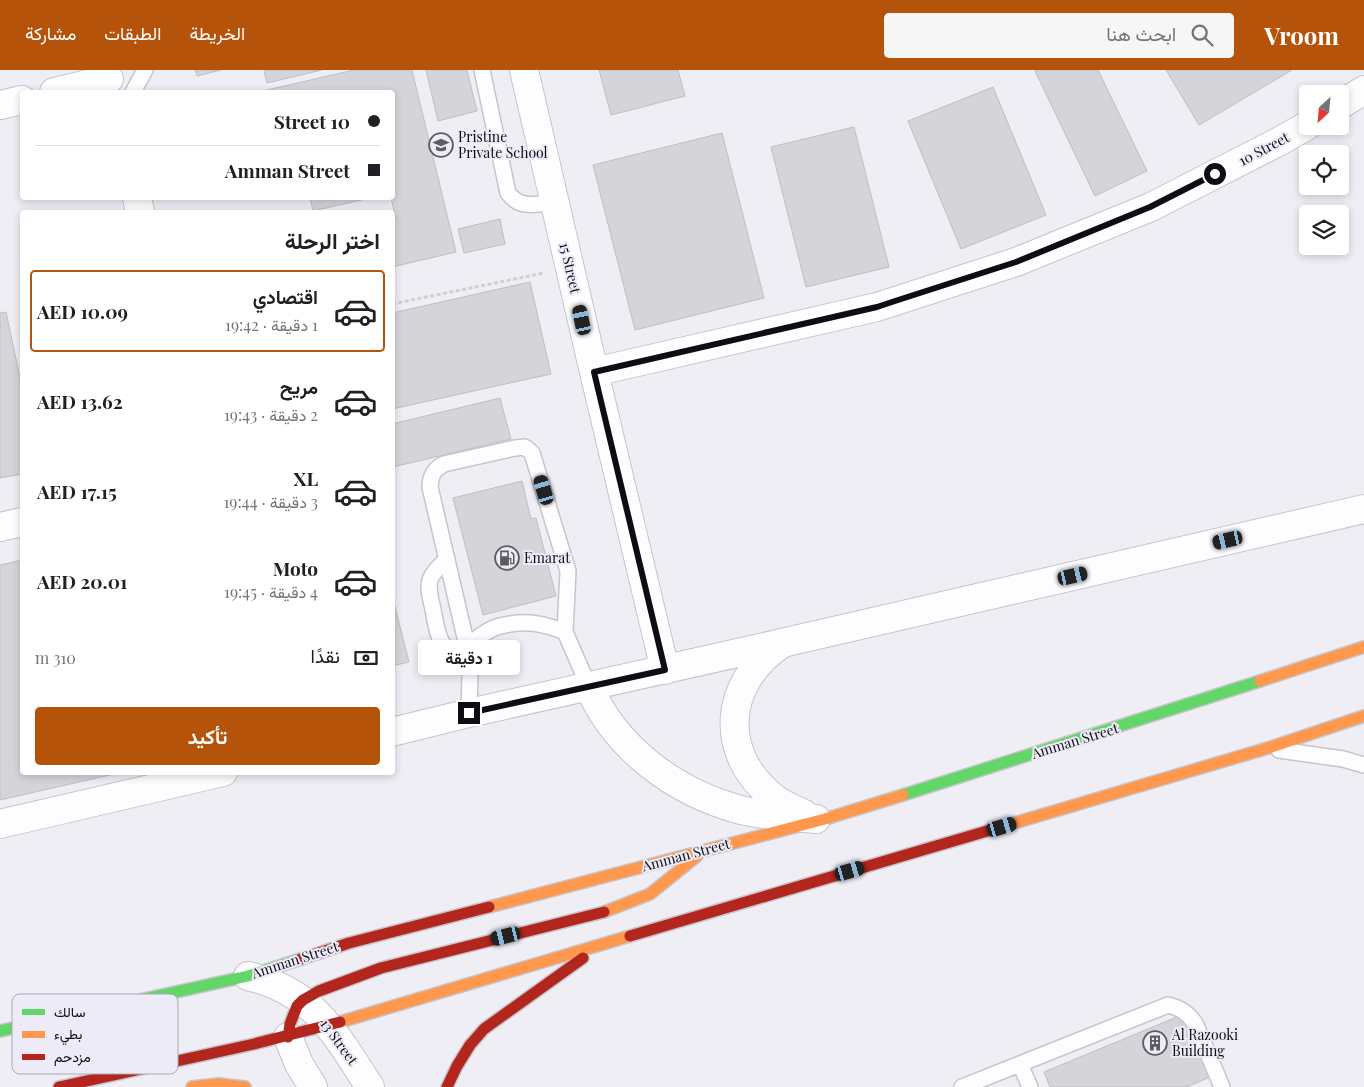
<!DOCTYPE html>
<html lang="ar">
<head>
<meta charset="utf-8">
<style>
	body { margin:0; font-family:"Playfair Display",Vazirmatn,serif; background:#f6f6f6; color:#202124; direction:rtl; height:100vh; display:flex; flex-direction:column; font-size:19px; white-space:nowrap }
	* { box-sizing:border-box; margin:0 }
	p { font-size:16px; color:#757577 }
	.icon { flex:none; width:28px; height:28px; fill:none; stroke:currentColor; stroke-width:2; stroke-linecap:round; stroke-linejoin:round }
	.map { position:relative; flex:1; overflow:hidden; direction:ltr }
	.details { position:absolute; left:20px; top:140px; width:375px; height:565px; display:flex; flex-direction:column; background:#fff; border-radius:5px; box-shadow:0 2px 8px #0003; direction:rtl }
	.details>* { flex:none }
	.top-card { position:absolute; left:20px; top:20px; width:375px; height:110px; border-radius:5px; box-shadow:0 2px 8px #0003; direction:rtl; display:grid; align-content:center; height:110px; padding:0 15px; background:#fff }
	.needle { width:32px; rotate:206deg }
	.tools { position:absolute; left:1299px; top:15px; display:grid; gap:10px }
	.tools a { display:grid; place-items:center; width:50px; height:50px; border-radius:5px; background:#fff; box-shadow:0 2px 8px #0003; font-size:25px }
	.end { position:absolute; width:22px; height:22px; margin:-11px; border:6px solid #0e0d11; background:#fff; box-shadow:0 0 0 2px #fff }
	.from { border-radius:50% }
	.bubble { position:absolute; height:35px; border-radius:5px; background:#fff; box-shadow:0 2px 8px #0003; font-size:16px; font-weight:700; line-height:35px; text-align:center; direction:rtl }
	.car { position:absolute; width:15px; height:30px; margin:-15px -8px; border-radius:6px; box-shadow:0 0 4px 1px #0007; background:linear-gradient(#222 24%,#8ab4d8 0 40%,#222 0 76%,#8ab4d8 0 86%,#222 0) }
	.top-card b { display:flex; align-items:center; gap:18px; height:48px; font-size:19px }
	.top-card b+b { border-top:1px solid #e0e0e0 }
	.top-card i { width:12px; height:12px; background:#202124 }
	ul { padding:0; list-style:none }
	li { display:flex; align-items:center; gap:15px; height:82px; margin:0 10px 8px; padding:0 5px; border:2px solid transparent; border-radius:5px }
	li div { flex:1 }
	li b { display:block; font-size:19px }
	li em { font-style:normal; font-weight:700 }
	li.current { border-color:#b45309 }
	li>.icon { width:45px; height:45px; stroke-width:1.5 }
	h2 { padding:0 15px; font-size:22px; line-height:60px }
	.pay { display:flex; align-items:center; gap:12px; height:55px; padding:0 15px; font-size:19px }
	.pay p { margin-inline-start:auto }
	.primary-button { display:flex; gap:10px; margin-top:auto; padding:10px 15px }
	.primary-button a { flex:1; height:58px; border-radius:5px; background:#b45309; color:#fff; font-size:20px; font-weight:700; line-height:58px; text-align:center }
	header { display:flex; align-items:center; gap:30px; box-sizing:border-box; height:70px; padding:0 25px; background:#b45309; color:#fff }
	header strong { font-size:24px }
	nav { display:flex; gap:28px; margin-inline-start:auto; font-size:18px }
	.search { width:350px; height:45px; background:#f6f6f6; display:flex; align-items:center; gap:12px; box-sizing:border-box; padding:0 18px; border-radius:5px; color:#757577; font-size:19px }
	.map>svg:first-child { display:block }
	.building { fill:#d5d4d9; stroke:#bfbec3 }
	.lines { fill:none; stroke-linecap:round; stroke-linejoin:round }
	.lane-casing { stroke:#c6c5ca; stroke-width:18 }
	.street-casing { stroke:#c6c5ca; stroke-width:30 }
	.fast-casing { stroke:#c6c5ca; stroke-width:14 }
	.slow-casing { stroke:#c6c5ca; stroke-width:14 }
	.jam-casing { stroke:#c6c5ca; stroke-width:14 }
	.path { stroke:#d0cfd1; stroke-width:3; stroke-dasharray:4 2.5; stroke-linecap:butt }
	.lane { stroke:#fdfcfe; stroke-width:15 }
	.street { stroke:#fdfcfe; stroke-width:28 }
	.fast { stroke:#63d668; stroke-width:11 }
	.slow { stroke:#ff974d; stroke-width:11 }
	.jam { stroke:#b3261e; stroke-width:11 }
	.route { stroke:#0e0d11; stroke-width:6 }
	.labels { text-anchor:middle; stroke-width:4; stroke-linejoin:round; paint-order:stroke }
	.poi-label { font-size:14px; fill:#0e0d11; stroke:#eeebf8; text-anchor:start }
	.street-label { font-size:14px; fill:#0e0d11; stroke:#eeebf8 }
	.key { fill:#eeebf8; stroke:#aba8b3; stroke-width:1 }
	.key-label { font-size:14px; fill:#0e0d11 }
</style>
</head>
<body>
<header>
<strong>Vroom</strong>
<div class="search"><svg class="icon" aria-label="search" viewBox="0 0 24 24"><circle cx="10" cy="10" r="6"/><path d="M15 15l6 6"/></svg>ابحث هنا</div>
<nav><a>الخريطة</a><a>الطبقات</a><a>مشاركة</a></nav>
</header>
<div class="map">
<svg width="1364" height="1017" viewBox="0 0 1364 1017">
	<rect width="100%" height="100%" fill="#efeef5"/>
	<path class="building" d="M195,0H221L197,6Z
		M264,0H322L267,13Z
		M354,0H412L456,182L392,197V149H396L391,128H392V22H258Z
		M426,0H467L477,41L438,51Z
		M599,0H678L685,26L611,45Z
		M1038,0H1098L1147,101L1095,126L1035,1Z
		M1166,0H1292L1199,55Z
		M993,17L1046,145L961,179L908,51Z
		M854,57L889,197L806,217L771,77Z
		M722,63L764,228L635,260L593,95Z
		M310,128H370L313,141Z
		M500,149L505,174L464,183L458,159Z
		M530,212L551,304L392,339V243Z
		M6,242L22,317V404L0,408V243Z
		M500,328L511,369L393,397L392,354Z
		M522,411L531,449L536,448L556,526L483,545L453,428Z
		M22,490V702H123L0,730V495Z
		M392,525L409,592L392,596Z
		M1184,944L1210,1007L1187,1017H1050L1044,1002Z"/>
	<g class="lines">
		<g class="lane-casing">
			<path id="lane" d="M482,0L508,123C521,140 536,134 555,132
				M133,22L145,0
				M447,489C428,507 426,510 432,535C435,547 437,572 447,578C461,588 473,570 483,564C489,560 498,556 505,555C527,550 545,554 565,562
				M469,643L470,603L467,576L430,417C430,406 434,399 444,394L515,378L525,377L532,383L568,501L565,562L589,617
				M1279,680L1343,689L1364,695
				M1020,994L1030,1017
				M962,1017L1168,935C1180,938 1187,942 1195,953L1222,1017"/>
		</g>
		<g class="street-casing">
			<path id="street" d="M524,0L594,302L665,600
				M54,22L109,9
				M0,35L22,30
				M1340,35L1364,20
				M137,128L140,142
				M594,302L877,237L1016,192L1151,137L1280,71L1308,55
				M0,457L22,452
				M780,575C723,614 718,684 774,728C783,735 794,739 804,744
				M589,617C616,679 676,723 741,740C765,746 791,747 816,749
				M392,662L469,643L782,573L1364,439
				M0,754L223,702
				M248,906C314,921 336,965 370,1017
				M288,967L299,994L313,1017"/>
		</g>
		<g class="fast-casing">
			<path id="fast" d="M903,725L1260,611
				M0,961L248,906L301,889"/>
		</g>
		<g class="slow-casing">
			<path id="slow" d="M1260,611L1364,577
				M1011,754L1268,678L1364,646
				M489,837L825,749L903,725
				M604,842L650,824L697,786
				M340,952L630,866
				M192,1017L219,1014L245,1017"/>
		</g>
		<g class="jam-casing">
			<path id="jam" d="M630,866L1011,754
				M301,889L349,873L489,837
				M288,967L290,954L297,936L303,930L319,921L381,898L604,842
				M59,1017L254,974L340,952
				M447,1017L457,996L470,975L484,959L583,888"/>
		</g>
		<path class="path" d="M392,234L544,203"/>
		<use href="#lane" class="lane"/>
		<use href="#street" class="street"/>
		<use href="#fast" class="fast"/>
		<use href="#slow" class="slow"/>
		<use href="#jam" class="jam"/>
	</g>
	<g class="lines">
		<path class="route" d="M469,643L665,600L594,302L877,237L895,231L1016,192L1150,137L1215,104"/>
	</g>
	<defs>
		<g id="school-ring" transform="scale(1.25)"><circle r="9.5" fill="#eeebf8" stroke="#5d5c61" stroke-width="1.5"/><path d="M0-5L7-2L0 1L-7-2ZM-4 1L0 2.5L4 1V4Q0 6-4 4Z" fill="#5d5c61"/></g>
		<g id="fuel-ring" transform="scale(1.25)"><circle r="9.5" fill="#eeebf8" stroke="#5d5c61" stroke-width="1.5"/><path d="M-5.5-6h7V0h2V4h1.3V-2.5L3-4.5l.8-.8L6-3V5H2.5V1h-1V6h-7ZM-4.2-4.7v3.2H.2V-4.7Z" fill="#5d5c61"/></g>
		<g id="building-ring" transform="scale(1.25)"><circle r="9.5" fill="#eeebf8" stroke="#5d5c61" stroke-width="1.5"/><path d="M-4-6H4V6H1V3H-1V6H-4ZM-2.5-4.3h1.7v1.8h-1.7ZM.8-4.3h1.7v1.8H.8ZM-2.5-1h1.7V.8h-1.7ZM.8-1h1.7V.8H.8Z" fill="#5d5c61"/></g>
	</defs>
	<g fill-rule="evenodd">
		<use href="#school-ring" x="441" y="75"/>
		<use href="#fuel-ring" x="507" y="488"/>
		<use href="#building-ring" x="1155" y="973"/>
	</g>
	<g class="labels">
		<g class="poi-label">
			<text x="458" y="72">Pristine<tspan x="458" dy="16">Private School</tspan></text>
			<text x="524" y="493">Emarat</text>
			<text x="1172" y="970">Al Razooki<tspan x="1172" dy="16">Building</tspan></text>
		</g>
		<g class="street-label">
			<text transform="translate(1264 79) rotate(-28)" y="5">10 Street</text>
			<text transform="translate(570 198) rotate(77)" y="5">15 Street</text>
			<text transform="translate(1075 671) rotate(-17)" y="5">Amman Street</text>
			<text transform="translate(686 785) rotate(-15)" y="5">Amman Street</text>
			<text transform="translate(295 890) rotate(-18)" y="5">Amman Street</text>
			<text transform="translate(339 972) rotate(54)" y="5">13 Street</text>
		</g>
	</g>
	<rect x="12" y="924" width="166" height="80" rx="8" class="key"/>
	<rect x="22" y="939" width="23" height="6" fill="#63d668"/>
	<rect x="22" y="961" width="23" height="7" fill="#ff974d"/>
	<rect x="22" y="984" width="23" height="6" fill="#b3261e"/>
	<g class="key-label">
		<text x="54" y="947">سالك</text>
		<text x="54" y="969">بطيء</text>
		<text x="54" y="992">مزدحم</text>
	</g>
</svg>
<div class="tools">
<a><svg class="needle" viewBox="-14 -14 28 28"><path d="M0-13l5 13h-10z" fill="#e53935"/><path d="M0 13l5-13h-10z" fill="#757577"/></svg></a>
<a><svg class="icon" aria-label="locate" viewBox="0 0 24 24"><circle cx="12" cy="12" r="6"/><path d="M12 2v4M12 18v4M2 12h4M18 12h4"/></svg></a>
<a><svg class="icon" aria-label="layers" viewBox="0 0 24 24"><path d="M12 4l9 5-9 5-9-5zM3 14l9 5 9-5"/></svg></a>
</div>
<i class="end from" style="left:1215px;top:104px"></i>
<i class="end" style="left:469px;top:643px"></i>
<div class="bubble" style="left:418px;top:570px;width:102px">1 دقيقة</div>
<i class="car" style="left:582px;top:250px;rotate:348deg"></i>
<i class="car" style="left:544px;top:420px;rotate:343deg"></i>
<i class="car" style="left:1228px;top:470px;rotate:257deg"></i>
<i class="car" style="left:1073px;top:506px;rotate:77deg"></i>
<i class="car" style="left:1002px;top:757px;rotate:74deg"></i>
<i class="car" style="left:850px;top:801px;rotate:74deg"></i>
<i class="car" style="left:506px;top:866px;rotate:256deg"></i>
<div class="top-card">
<b><i class="from"></i>10 Street</b>
<b><i></i>Amman Street</b>
</div>
<section class="details">
<h2>اختر الرحلة</h2>
<ul>
<li class="current"><svg class="icon" aria-label="car" viewBox="0 0 24 24"><path d="M5 17H2v-5l4-1 3-4h7l3 4 3 1v5h-3M9 17h6M6 11h13"/><circle cx="7" cy="17" r="2"/><circle cx="17" cy="17" r="2"/></svg><div><b>اقتصادي</b><p>1 دقيقة · 19:42</p></div><em>AED 10.09</em></li>
<li><svg class="icon" aria-label="car" viewBox="0 0 24 24"><path d="M5 17H2v-5l4-1 3-4h7l3 4 3 1v5h-3M9 17h6M6 11h13"/><circle cx="7" cy="17" r="2"/><circle cx="17" cy="17" r="2"/></svg><div><b>مريح</b><p>2 دقيقة · 19:43</p></div><em>AED 13.62</em></li>
<li><svg class="icon" aria-label="car" viewBox="0 0 24 24"><path d="M5 17H2v-5l4-1 3-4h7l3 4 3 1v5h-3M9 17h6M6 11h13"/><circle cx="7" cy="17" r="2"/><circle cx="17" cy="17" r="2"/></svg><div><b>XL</b><p>3 دقيقة · 19:44</p></div><em>AED 17.15</em></li>
<li><svg class="icon" aria-label="car" viewBox="0 0 24 24"><path d="M5 17H2v-5l4-1 3-4h7l3 4 3 1v5h-3M9 17h6M6 11h13"/><circle cx="7" cy="17" r="2"/><circle cx="17" cy="17" r="2"/></svg><div><b>Moto</b><p>4 دقيقة · 19:45</p></div><em>AED 20.01</em></li>
</ul>
<div class="pay"><svg class="icon" aria-label="cash" viewBox="0 0 24 24"><path d="M3 7h18v10H3z"/><circle cx="12" cy="12" r="2"/></svg>نقدًا<p>310 m</p></div>
<div class="primary-button"><a>تأكيد</a></div>
</section>
</div>
</body>
</html>
